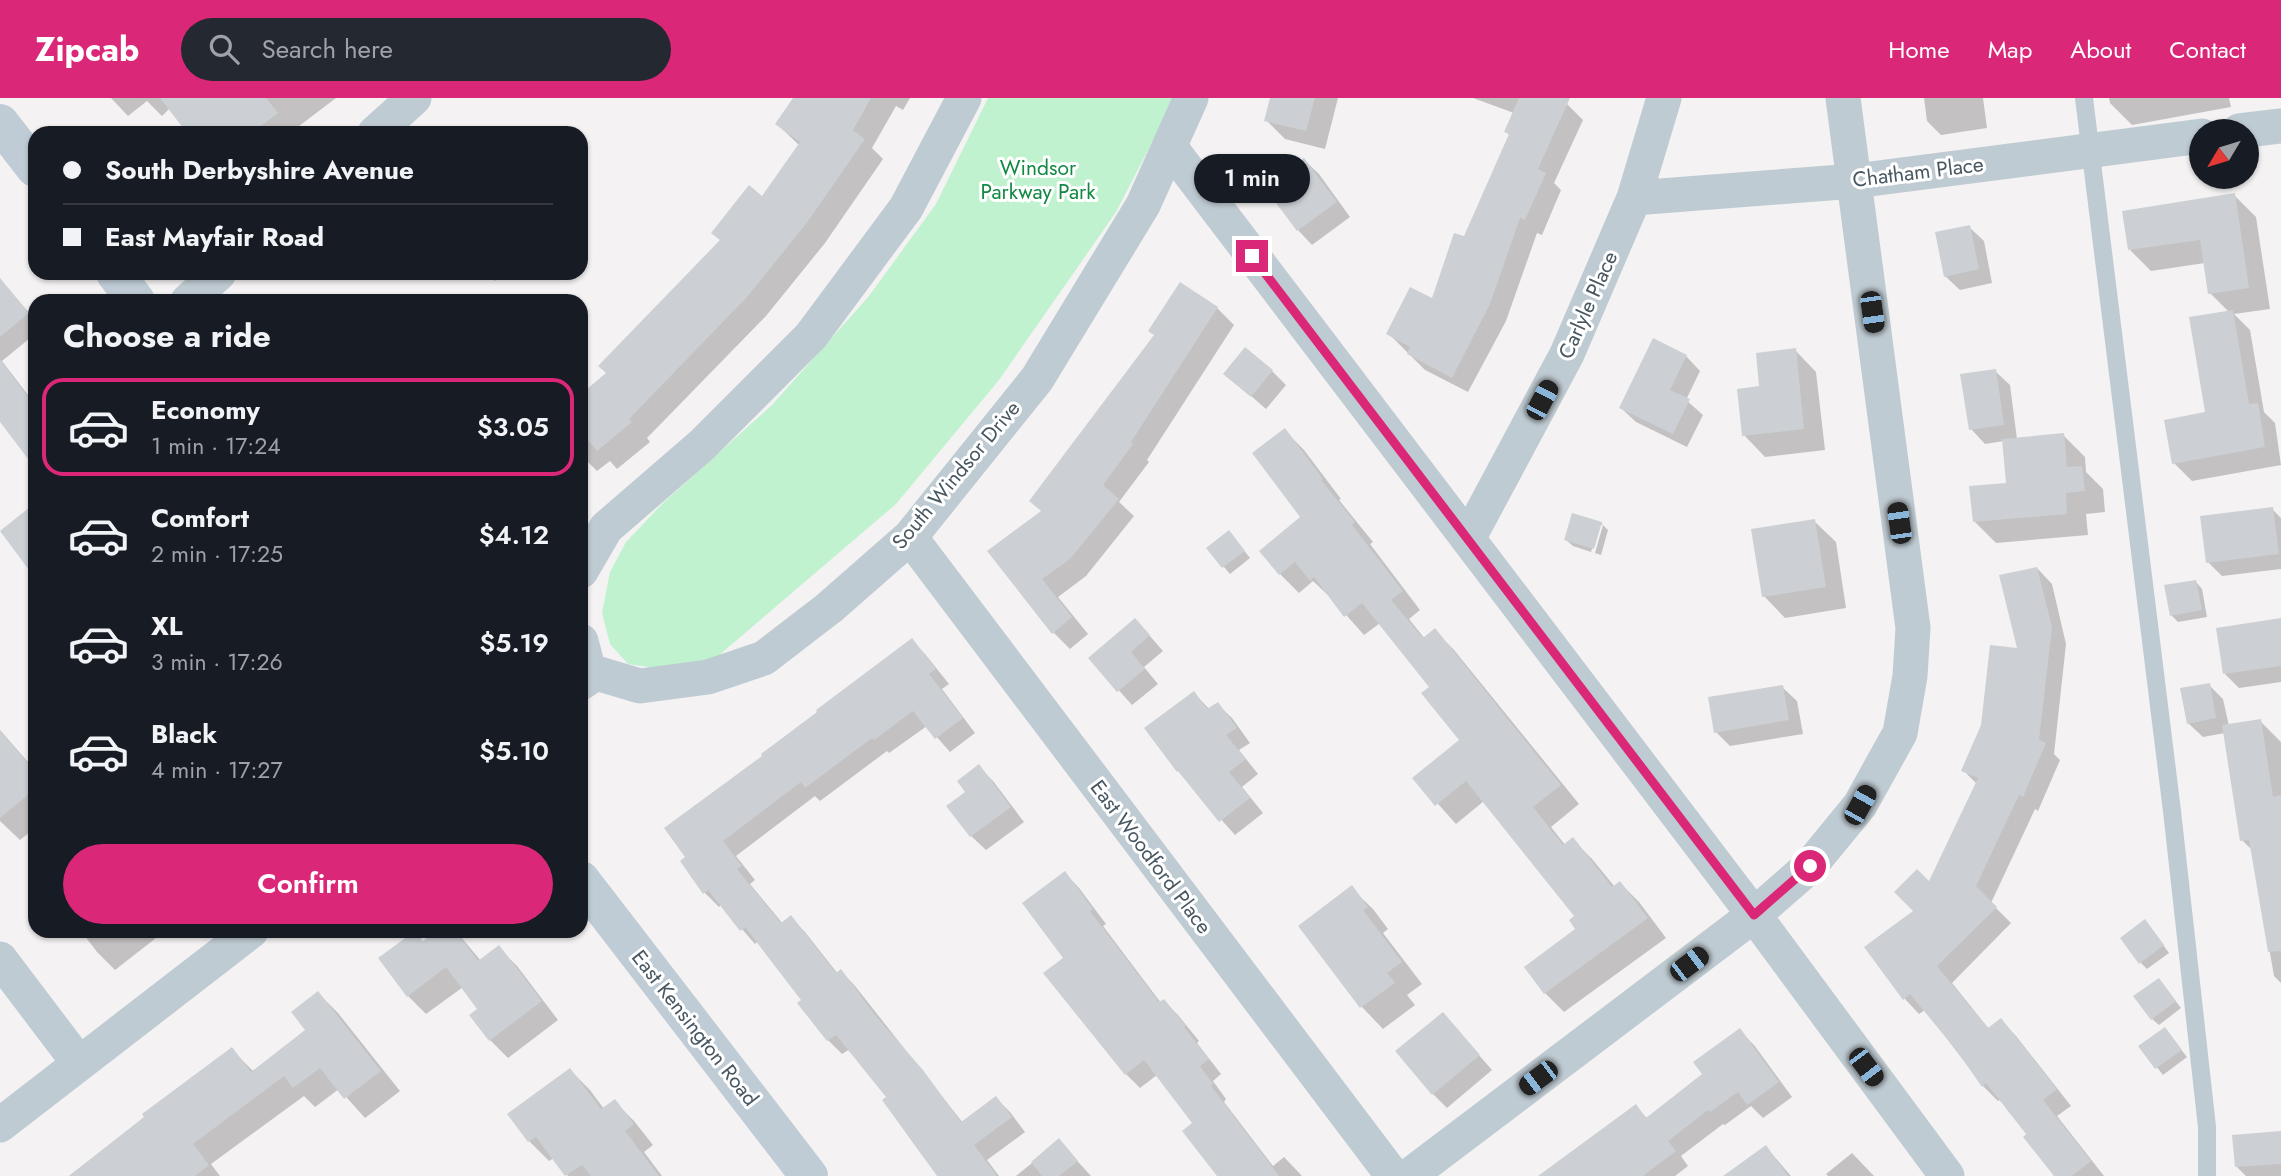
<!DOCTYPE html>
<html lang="en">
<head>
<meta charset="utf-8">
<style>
	body { margin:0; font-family:Jost,sans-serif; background:#242831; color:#f1f3f6; height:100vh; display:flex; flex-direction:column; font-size:26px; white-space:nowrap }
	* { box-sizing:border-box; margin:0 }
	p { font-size:23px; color:#9ea1a6 }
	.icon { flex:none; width:38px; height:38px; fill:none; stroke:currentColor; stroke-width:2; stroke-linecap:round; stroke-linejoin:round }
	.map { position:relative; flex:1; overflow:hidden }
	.sheet { position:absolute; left:28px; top:196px; width:560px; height:644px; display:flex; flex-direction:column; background:#171b24; border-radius:21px; box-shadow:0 2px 5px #0004 }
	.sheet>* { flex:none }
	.banner { position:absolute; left:28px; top:28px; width:560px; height:154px; border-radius:21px; box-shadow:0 2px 5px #0004; display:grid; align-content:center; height:154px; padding:0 35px; background:#171b24 }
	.needle { width:46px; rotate:232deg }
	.tools { position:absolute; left:2189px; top:21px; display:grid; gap:14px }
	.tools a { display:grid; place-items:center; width:70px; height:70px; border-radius:50%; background:#171b24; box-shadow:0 2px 5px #0004; font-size:35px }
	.end { position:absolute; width:32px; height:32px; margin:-16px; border:9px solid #db2777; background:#fff; box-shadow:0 0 0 4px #fff }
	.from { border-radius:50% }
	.bubble { position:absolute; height:49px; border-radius:24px; background:#171b24; box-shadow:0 2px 5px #0004; font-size:23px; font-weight:600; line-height:49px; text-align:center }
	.car { position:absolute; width:21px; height:42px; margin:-21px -10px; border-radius:9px; box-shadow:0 0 5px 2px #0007; background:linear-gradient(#222 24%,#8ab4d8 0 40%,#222 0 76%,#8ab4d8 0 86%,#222 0) }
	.banner b { display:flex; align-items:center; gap:24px; height:66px; font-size:26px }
	.banner b+b { border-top:2px solid #363941 }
	.banner i { width:18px; height:18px; background:#f1f3f6 }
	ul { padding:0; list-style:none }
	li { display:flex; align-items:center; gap:21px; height:98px; margin:0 14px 10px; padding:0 21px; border:4px solid transparent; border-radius:21px }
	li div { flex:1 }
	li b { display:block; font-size:26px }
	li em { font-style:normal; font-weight:600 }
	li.active { border-color:#db2777 }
	li>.icon { width:63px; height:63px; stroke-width:1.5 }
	h2 { padding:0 35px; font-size:32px; line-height:84px }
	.cta { display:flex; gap:14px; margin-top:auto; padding:14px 35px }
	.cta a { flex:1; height:80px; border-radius:42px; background:#db2777; color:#fff; font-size:28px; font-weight:600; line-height:80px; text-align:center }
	header { display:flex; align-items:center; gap:42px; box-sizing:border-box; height:98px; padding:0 35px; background:#db2777; color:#fff }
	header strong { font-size:33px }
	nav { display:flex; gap:38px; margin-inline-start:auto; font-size:24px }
	.search { width:490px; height:63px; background:#242831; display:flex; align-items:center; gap:18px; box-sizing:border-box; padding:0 24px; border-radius:38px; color:#9ea1a6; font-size:26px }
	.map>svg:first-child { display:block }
	.green { fill:#c0f2cf }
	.shadow { fill:#0003 }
	.building { fill:#ccd0d4 }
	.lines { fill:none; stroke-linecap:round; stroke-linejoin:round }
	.service { stroke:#bfcbd2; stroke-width:18 }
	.minor { stroke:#bfcbd2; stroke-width:35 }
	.secondary { stroke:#bfccd6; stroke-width:38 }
	.route { stroke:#db2777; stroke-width:9 }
	.labels { text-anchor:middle; stroke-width:6; stroke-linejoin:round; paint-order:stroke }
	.park-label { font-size:21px; fill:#138843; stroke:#fff }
	.street-label { font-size:21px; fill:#485761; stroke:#fff }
</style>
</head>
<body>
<header>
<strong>Zipcab</strong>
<div class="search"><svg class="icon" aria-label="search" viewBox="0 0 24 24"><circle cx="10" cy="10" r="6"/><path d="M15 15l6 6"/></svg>Search here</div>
<nav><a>Home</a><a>Map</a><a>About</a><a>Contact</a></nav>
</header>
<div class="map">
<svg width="2281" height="1078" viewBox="0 0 2281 1078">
	<rect width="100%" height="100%" fill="#f4f2f2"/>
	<path class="green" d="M988,0H1175L1116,114L999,282L896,406L703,571H663L628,566L610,546L602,515L610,474L626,444L663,405L772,307L869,198L936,106Z"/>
	<path class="shadow" d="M111,0H336L290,35H190L170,10L162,18L147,3L128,18Z
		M795,0H910L903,12L896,8L872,50L883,61L825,145L766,218L647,340L650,344L617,371L610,363L597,373L581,357V298L608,276L762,101L800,48L777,26Z
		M1272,0H1338L1325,51L1285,41L1266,22Z
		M1473,0H1568L1567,6L1583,22L1554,85L1561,92L1542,137L1537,135L1506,223L1468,294L1425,272L1388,235L1433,202L1465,141L1510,38L1506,33L1514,15Z
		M1924,0H1983L1987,30L1941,37L1927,23Z
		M2109,0H2229L2231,9L2132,27L2110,5Z
		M1304,62L1319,76L1350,119L1312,147L1298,132Z
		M2234,97L2256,119L2270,211L2234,216L2250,232L2264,314L2275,325L2281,367L2192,383L2174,365L2207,316L2229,214L2210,195L2205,165L2151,173L2130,152Z
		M1969,129L1984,143L1992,185L1960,192L1945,178Z
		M487,175H504L495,183Z
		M0,181L35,222V236L2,263L31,301L35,298V367L0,316Z
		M1217,210L1234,227L1147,362L1149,364L1119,404L1134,418L1086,478L1058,499L1088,536L1070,551L1053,534L990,453L1042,414Z
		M1795,252L1816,274L1825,352L1765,359L1744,337L1761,290Z
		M1686,258L1700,273L1686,302L1703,317L1687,349L1636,324L1621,310Z
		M1272,273L1286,287L1266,311L1225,275Z
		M1995,273L2010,287L2017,341L2063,337L2085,359L2086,374L2103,391L2105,414L2086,416L2088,437L1996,445L1975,424L2008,387L2004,343L1985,346L1971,331Z
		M1285,333L1304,352L1341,401L1339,402L1373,444L1370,446L1420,512L1409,521L1425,541L1435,533L1454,552L1579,706L1551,729L1566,748L1573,742L1592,761L1615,789L1620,785L1639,804L1666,840L1564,914L1545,895L1577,831L1576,819L1484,703L1456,726L1415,680L1461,642L1431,589L1380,525L1364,537L1331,500L1313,483L1299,495L1280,476L1303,420Z
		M2272,411L2281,420V471L2222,478L2208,464Z
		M1814,423L1836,444L1846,510L1785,520L1764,498Z
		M1601,425L1608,432L1601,457L1595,455L1603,427H1599L1591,454L1573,448L1566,442Z
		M1235,441L1250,460L1230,476L1208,450Z
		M2037,470L2052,486L2066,546L2054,656L2060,662L2038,713L2035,711L1991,805L2011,825L1952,885L1989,931L2001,922L2016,938L2071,1008L2057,1018L2104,1078H2056L2029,1037L2001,1001L1998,1003L1983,988L1925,912L1919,916L1904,900L1916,814L1977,686L1963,672L2019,552Z
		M2196,484L2202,491L2207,519L2178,524L2171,517Z
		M2281,522V584L2239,590L2225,576Z
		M1149,537L1163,553L1144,569L1158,586L1132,607L1090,560Z
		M911,542L925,556L949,586L942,591L975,635L950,654L927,628L889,655L887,653L820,703L815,698L736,758L755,782L750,786L783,826L791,820L805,834L838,876L841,873L855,888L963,1025L996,1000L1010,1014L1025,1034L987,1062L999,1078H939L889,1000L850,951L842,956L828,942L800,905L803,902L758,843L755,846L721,807L719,809L705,795L682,763L765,658Z
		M2209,587L2223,601L2229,628L2260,623L2281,644V885L2274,878L2252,752L2242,742L2225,635L2203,639L2188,625Z
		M1782,589L1797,603L1803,636L1730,648L1716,634Z
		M1194,595L1210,612L1217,606L1232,620L1250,645L1239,652L1258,676L1242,689L1263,715L1235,737L1178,673Z
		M0,632L35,672V730L20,742L0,723Z
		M979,669L993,683L1024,724L986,752L971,738L948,708L967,694Z
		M1065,775L1079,790L1106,826L1103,828L1161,905L1164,903L1178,917L1199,943L1197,945L1221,976L1213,983L1226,1001L1224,1004L1273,1068L1284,1059L1302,1078H1220L1194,1026L1157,977L1140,990L1126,976L1045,876L1065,861Z
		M1351,790L1373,811L1388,831L1383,835L1422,886L1407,897L1415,907L1383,931L1362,909L1301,829Z
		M2151,830L2169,855L2147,871L2140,864Z
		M81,833H165L115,872L97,854Z
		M439,833H456L481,863L499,850L517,868L558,922L508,960L490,942L480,912L463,889L426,916L408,898Z
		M2159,882L2181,910L2159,927L2152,921Z
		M318,895L338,915L400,993L365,1020L339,991L315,1009L304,998L211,1066L220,1078H69L232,952L254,974L308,933Z
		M1443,916L1492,972L1447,1010L1433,996Z
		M2165,931L2187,959L2163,977L2141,949Z
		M1740,933L1754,947L1792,999L1763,1020L1751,1008L1725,1027L1723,1026L1681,1058L1688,1068L1675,1078H1542L1635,1008L1648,1021L1704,977Z
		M570,972L590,992L604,1011L614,1003L634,1023L653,1047L644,1054L662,1078H568L554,1060L549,1063L529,1043Z
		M2281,1035V1078H2246L2237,1069Z
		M1059,1043L1091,1078H1016Z
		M1766,1049L1791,1078H1732Z
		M1852,1055L1874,1078H1828L1826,1076Z"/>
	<path class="building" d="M160,0H266L278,15L252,35H187Z
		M793,0H871L853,32L865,41L806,126L747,199L629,321L632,324L597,353L581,334V296L606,275L598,268L720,142L711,135L749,87L762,98L800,44L775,26Z
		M1270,0H1315L1306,33L1264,23Z
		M1519,0H1570L1538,71L1546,75L1525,122L1520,120L1490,206L1452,280L1407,256L1410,249L1386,236L1410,189L1432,200L1454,135L1464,138L1509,36L1504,34Z
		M1304,60L1337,104L1297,133L1264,89Z
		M2235,95L2249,190L2208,196L2200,142L2128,152L2122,113Z
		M1970,127L1979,171L1944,179L1935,134Z
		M0,180L29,215L0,239Z
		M1180,184L1218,209L1131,344L1133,346L1103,387L1119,401L1070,461L1042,481L1072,519L1052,536L987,453L1041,413L1029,403L1154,237L1148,233Z
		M2233,212L2249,306L2258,305L2265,349L2172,366L2164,322L2205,314L2189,219Z
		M1653,240L1687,257L1670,292L1690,301L1673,336L1619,310Z
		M1245,249L1273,272L1251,299L1223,276Z
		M1796,250L1804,331L1742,338L1737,291L1759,288L1756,255Z
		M0,261L35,309V370L0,324Z
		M1996,271L2004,327L1969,332L1960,276Z
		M1285,330L1323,381L1321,382L1355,424L1352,427L1403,493L1391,502L1423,540L1435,530L1561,687L1533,709L1563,747L1573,739L1612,789L1620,783L1648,820L1544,896L1524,869L1575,831L1569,822L1574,818L1466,683L1435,708L1412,680L1459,642L1421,595L1429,589L1362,505L1344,519L1314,479L1310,483L1295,464L1279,477L1259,453L1300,419L1252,355Z
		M2064,335L2067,369L2082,368L2085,393L2066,395L2067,416L1973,424L1969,388L2006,385L2002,341Z
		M35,405V480L0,433Z
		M2273,409L2279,456L2206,465L2200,418Z
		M1572,415L1602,424L1594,451L1564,442Z
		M1815,421L1826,489L1762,499L1751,431Z
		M1229,432L1245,453L1222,470L1206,450Z
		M2037,469L2052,529L2039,642L2046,645L2023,699L2019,697L1976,788L1997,809L1937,868L1988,930L2001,920L2057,991L2043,1002L2091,1063L2072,1078H2054L2023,1039L2026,1036L1986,985L1982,989L1957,953L1910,896L1903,902L1864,849L1913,813L1894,794L1917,771L1929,783L1978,680L1961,673L1981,627L1990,547L2017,550L1999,477Z
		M2196,482L2202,512L2170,518L2164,487Z
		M1135,520L1150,537L1131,554L1145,571L1117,594L1088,560Z
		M2281,520V568L2223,576L2216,530Z
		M912,540L936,571L929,576L963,620L935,641L913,613L874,642L872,640L805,690L801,684L723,743L742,768L737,771L781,825L791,817L836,875L841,871L875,917L923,972L961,1024L996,998L1012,1019L974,1047L997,1078H937L882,1002L886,999L836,937L827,943L797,905L801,902L745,829L740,833L708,792L703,796L680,763L685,759L664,730L762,658L761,656L817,614L816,612Z
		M2210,585L2216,620L2187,626L2180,590Z
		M1783,587L1789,622L1714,635L1708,599Z
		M1194,593L1207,611L1218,604L1237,630L1226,637L1246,661L1229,674L1250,700L1219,724L1178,673L1177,674L1144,630Z
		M2261,621L2273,699L2281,697V853L2268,854L2249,742L2240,743L2222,627Z
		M0,632L35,674V691L0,720Z
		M979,666L1011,709L970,739L946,708L965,694L957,683Z
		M1065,773L1093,811L1090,813L1159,904L1164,901L1186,928L1184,929L1209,961L1200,968L1213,986L1211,988L1279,1078H1217L1182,1033L1192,1025L1144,962L1125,977L1043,875L1063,860L1022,805Z
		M1352,787L1368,809L1363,812L1402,864L1387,875L1395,885L1360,910L1298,828Z
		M2145,821L2164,847L2139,866L2120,840Z
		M415,833L423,843L436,833H456L478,863L499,847L542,903L489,943L469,917L477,911L446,869L407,899L378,860Z
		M2159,880L2176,903L2151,922L2133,898Z
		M318,893L381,973L344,1001L320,970L293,990L284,978L193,1046L209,1067L195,1078H69L144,1019L142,1016L232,949L251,974L305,932L291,914Z
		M1443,914L1480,957L1432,997L1395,953Z
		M2165,929L2182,952L2155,971L2138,948Z
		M1740,930L1779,984L1747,1007L1738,994L1710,1014L1708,1012L1668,1043L1676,1053L1643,1078H1538L1636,1006L1646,1020L1702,976L1693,964Z
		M570,970L601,1011L615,1001L634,1026L625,1033L659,1078H591L582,1067L565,1078L536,1039L528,1044L507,1016Z
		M2281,1033V1066L2235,1069L2232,1037Z
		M1059,1040L1078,1063L1059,1078H1042L1031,1064Z
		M1766,1047L1788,1078H1723Z"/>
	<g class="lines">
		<path class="service" d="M2084,0L2172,713L2207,1029V1078"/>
		<path class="minor" d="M2239,33L2281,28
			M375,35L414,0
			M1170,49L1754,817L1947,1078
			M1634,100L1855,83L2202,38
			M188,203L219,175
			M910,439L1393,1078
			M1468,441L1567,256L1634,100L1664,0
			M581,473L606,430L702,347L811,238L906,110L964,0
			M581,543L590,578
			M581,585L596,575L640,588L708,579L764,560L829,510L910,439L1037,281L1143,107L1191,0
			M0,861L78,964
			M0,1027L251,833
			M1409,1078L1754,817L1810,768L1860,707L1900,635L1910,578L1913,530L1843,0"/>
		<path class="secondary" d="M0,25L35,70
			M115,175L136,203
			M581,782L809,1078"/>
	</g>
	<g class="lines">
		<path class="route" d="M1252,158L1754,817L1810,768"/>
	</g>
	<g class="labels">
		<g class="park-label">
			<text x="1038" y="77">Windsor<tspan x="1038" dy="24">Parkway Park</tspan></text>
		</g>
		<g class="street-label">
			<text transform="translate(1918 74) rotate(-7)" y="7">Chatham Place</text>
			<text transform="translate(1588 207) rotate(-66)" y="7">Carlyle Place</text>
			<text transform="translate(956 377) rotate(-50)" y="7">South Windsor Drive</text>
			<text transform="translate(1151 759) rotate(53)" y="7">East Woodford Place</text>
			<text transform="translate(695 930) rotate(52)" y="7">East Kensington Road</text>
		</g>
	</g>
</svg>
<div class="tools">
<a><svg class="needle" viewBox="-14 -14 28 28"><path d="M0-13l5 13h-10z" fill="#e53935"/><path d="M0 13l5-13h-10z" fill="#9ea1a6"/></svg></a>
</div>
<i class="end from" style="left:1810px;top:768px"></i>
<i class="end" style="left:1252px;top:158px"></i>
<div class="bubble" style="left:1194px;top:56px;width:116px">1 min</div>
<i class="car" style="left:1872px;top:214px;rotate:172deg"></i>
<i class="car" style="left:1542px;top:302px;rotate:28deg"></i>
<i class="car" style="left:1899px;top:425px;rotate:352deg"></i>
<i class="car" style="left:1860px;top:707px;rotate:29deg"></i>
<i class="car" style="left:1689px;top:866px;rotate:53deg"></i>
<i class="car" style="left:1866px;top:969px;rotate:143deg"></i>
<i class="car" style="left:1538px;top:980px;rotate:233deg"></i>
<div class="banner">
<b><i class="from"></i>South Derbyshire Avenue</b>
<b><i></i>East Mayfair Road</b>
</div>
<section class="sheet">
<h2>Choose a ride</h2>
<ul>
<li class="active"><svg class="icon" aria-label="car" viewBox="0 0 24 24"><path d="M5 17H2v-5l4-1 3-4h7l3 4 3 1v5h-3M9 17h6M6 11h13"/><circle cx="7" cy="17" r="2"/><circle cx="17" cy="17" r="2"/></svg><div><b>Economy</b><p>1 min · 17:24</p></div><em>$3.05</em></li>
<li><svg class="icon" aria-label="car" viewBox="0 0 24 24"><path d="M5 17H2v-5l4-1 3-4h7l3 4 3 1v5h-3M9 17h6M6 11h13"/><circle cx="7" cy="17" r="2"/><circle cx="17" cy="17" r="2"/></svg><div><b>Comfort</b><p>2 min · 17:25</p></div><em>$4.12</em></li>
<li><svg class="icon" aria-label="car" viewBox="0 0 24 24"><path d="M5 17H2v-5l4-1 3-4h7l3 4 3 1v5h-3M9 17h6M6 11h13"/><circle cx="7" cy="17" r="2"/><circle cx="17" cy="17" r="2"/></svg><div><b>XL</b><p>3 min · 17:26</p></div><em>$5.19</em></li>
<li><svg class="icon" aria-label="car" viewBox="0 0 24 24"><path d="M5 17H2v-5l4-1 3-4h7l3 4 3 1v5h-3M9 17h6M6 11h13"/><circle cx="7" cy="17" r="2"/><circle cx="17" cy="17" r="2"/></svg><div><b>Black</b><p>4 min · 17:27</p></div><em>$5.10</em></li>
</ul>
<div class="cta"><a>Confirm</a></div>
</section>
</div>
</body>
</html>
